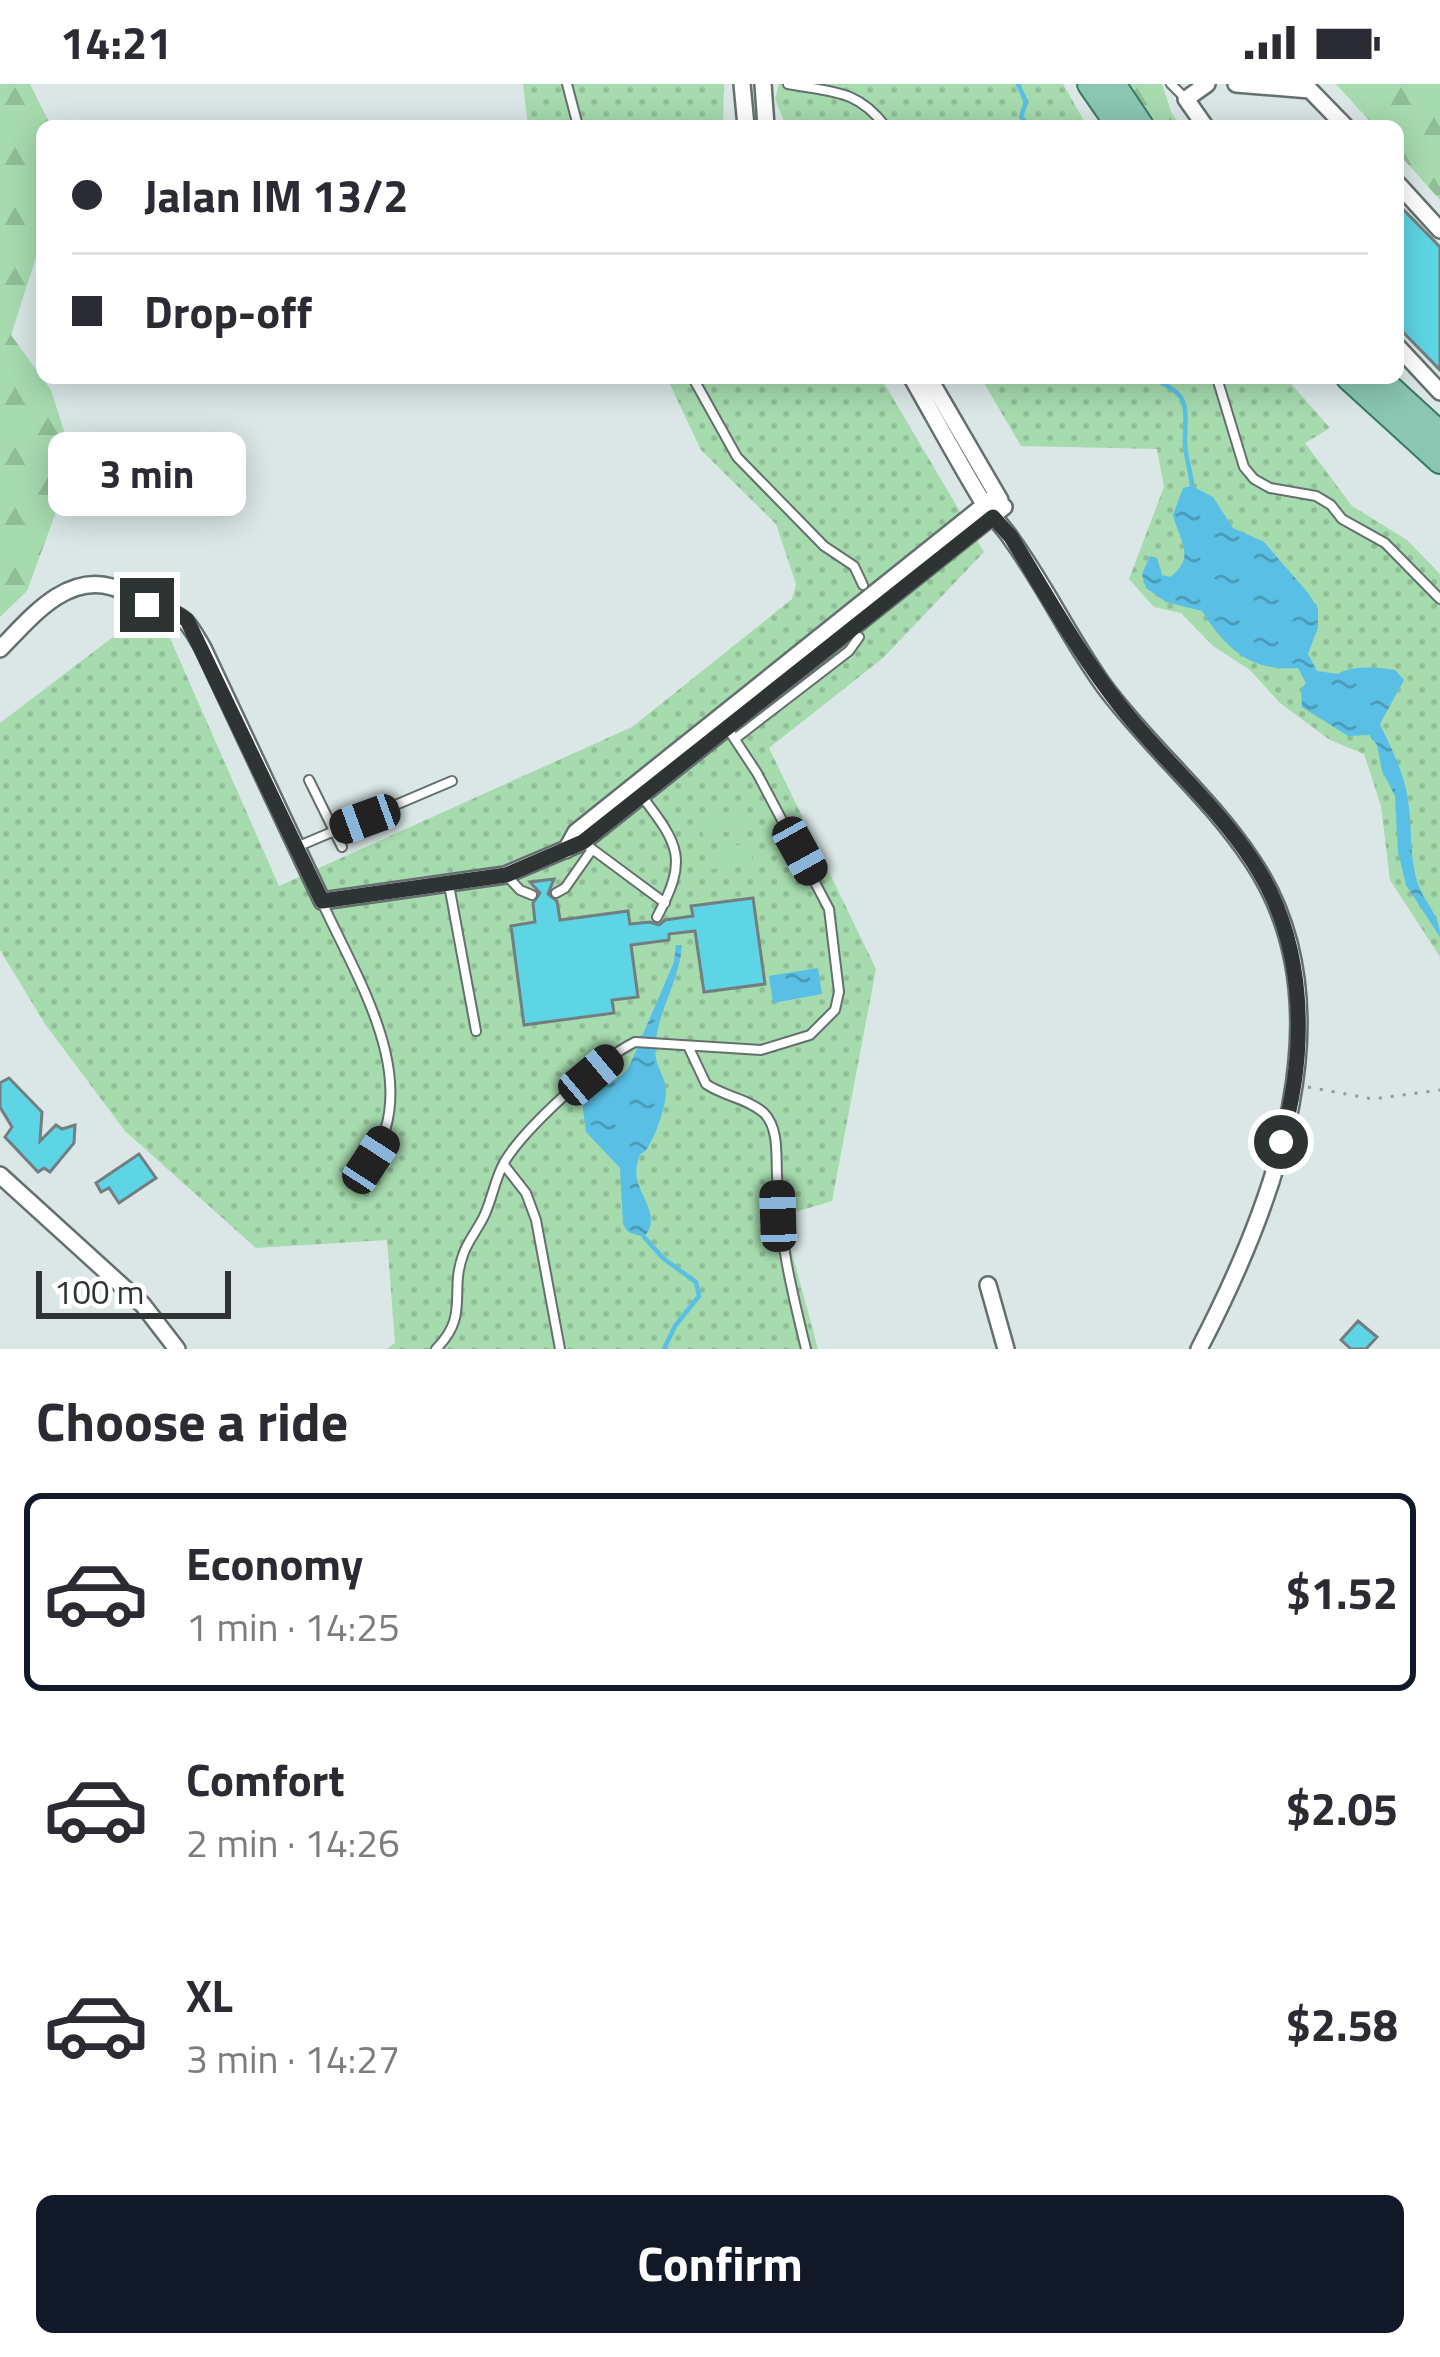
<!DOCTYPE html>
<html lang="en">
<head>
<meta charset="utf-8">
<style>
	body { margin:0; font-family:"Titillium Web",sans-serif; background:#f7f7f7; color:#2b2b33; height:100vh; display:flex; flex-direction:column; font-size:45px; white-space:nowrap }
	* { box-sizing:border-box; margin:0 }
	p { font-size:39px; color:#7c7c81 }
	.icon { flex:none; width:66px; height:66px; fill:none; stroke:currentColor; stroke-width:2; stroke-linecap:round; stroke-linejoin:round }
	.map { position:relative; height:1265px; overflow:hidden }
	.panel { display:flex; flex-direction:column; background:#fff; flex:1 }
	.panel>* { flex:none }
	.banner { position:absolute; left:36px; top:36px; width:1368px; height:264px; border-radius:18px; box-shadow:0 6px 30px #0003; display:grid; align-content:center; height:264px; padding:0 36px; background:#fff }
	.scale { position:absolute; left:36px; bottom:30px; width:195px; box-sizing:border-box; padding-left:12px; border:6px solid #2e3433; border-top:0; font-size:33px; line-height:42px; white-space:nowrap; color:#2e3433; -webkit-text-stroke:9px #fff; paint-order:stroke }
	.end { position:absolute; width:54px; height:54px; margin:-27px; border:15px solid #2e3433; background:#fff; box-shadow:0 0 0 6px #fff }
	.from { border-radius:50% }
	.bubble { position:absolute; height:84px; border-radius:18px; background:#fff; box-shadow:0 6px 30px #0003; font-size:39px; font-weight:700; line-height:84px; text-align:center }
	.car { position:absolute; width:36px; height:72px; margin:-36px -18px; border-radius:15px; box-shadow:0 0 9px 3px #0007; background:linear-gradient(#222 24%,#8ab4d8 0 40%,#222 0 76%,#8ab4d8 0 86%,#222 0) }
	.banner b { display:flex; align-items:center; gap:42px; height:114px; font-size:45px }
	.banner b+b { border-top:3px solid #e1e1e2 }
	.banner i { width:30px; height:30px; background:#2b2b33 }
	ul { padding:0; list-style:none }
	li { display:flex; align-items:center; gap:36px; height:198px; margin:0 24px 18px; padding:0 12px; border:6px solid transparent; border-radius:18px }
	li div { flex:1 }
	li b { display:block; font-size:45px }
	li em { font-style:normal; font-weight:700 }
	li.selected { border-color:#111827 }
	li>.icon { width:108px; height:108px; stroke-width:1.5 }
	h2 { padding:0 36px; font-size:54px; line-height:144px }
	.action { display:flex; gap:24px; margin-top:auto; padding:24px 36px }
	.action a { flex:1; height:138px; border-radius:18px; background:#111827; color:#fff; font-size:48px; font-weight:700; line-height:138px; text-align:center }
	.status { display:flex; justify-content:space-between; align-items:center; height:84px; padding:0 60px; background:#fff; direction:ltr }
	.status svg { height:33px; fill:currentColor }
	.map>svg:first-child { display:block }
	.grass { fill:url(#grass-dots) }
	.forest { fill:url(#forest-firs) }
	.pitch { fill:#a6dbae }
	.water { fill:url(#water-ripples) }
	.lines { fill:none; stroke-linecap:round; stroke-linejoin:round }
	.stream { stroke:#5abfe5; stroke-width:4.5 }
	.building { fill:#5ed5e5; stroke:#727e80; stroke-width:3 }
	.lane-casing { stroke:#64706f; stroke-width:12 }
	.street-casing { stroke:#64706f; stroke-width:20 }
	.primary-casing { stroke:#377a64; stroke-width:28 }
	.path { stroke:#929c9b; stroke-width:3; stroke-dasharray:3 9; stroke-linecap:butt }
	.lane { stroke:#fff; stroke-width:8 }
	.street { stroke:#fff; stroke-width:15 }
	.primary { stroke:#8ac6b2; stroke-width:24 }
	.route { stroke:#2e3433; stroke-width:15 }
</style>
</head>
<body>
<div class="status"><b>14:21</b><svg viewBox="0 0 49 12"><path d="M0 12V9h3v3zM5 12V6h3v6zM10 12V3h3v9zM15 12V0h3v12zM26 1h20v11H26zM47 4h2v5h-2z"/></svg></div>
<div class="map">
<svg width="1440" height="1265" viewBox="0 0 1440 1265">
	<defs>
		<pattern id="grass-dots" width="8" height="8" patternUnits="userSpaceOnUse" patternTransform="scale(3)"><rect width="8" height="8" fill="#a6dbae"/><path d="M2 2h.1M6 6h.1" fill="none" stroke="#8fbd96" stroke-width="1.8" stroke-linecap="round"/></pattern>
		<pattern id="forest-firs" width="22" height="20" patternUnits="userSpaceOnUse" patternTransform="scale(3)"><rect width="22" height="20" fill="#a6dbae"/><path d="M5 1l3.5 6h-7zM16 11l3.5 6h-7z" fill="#8fbd96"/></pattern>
		<pattern id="water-ripples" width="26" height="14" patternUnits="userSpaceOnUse" patternTransform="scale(3)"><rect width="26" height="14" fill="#5abfe5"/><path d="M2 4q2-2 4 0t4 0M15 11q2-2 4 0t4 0" fill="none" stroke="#4b9cba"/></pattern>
	</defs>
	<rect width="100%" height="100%" fill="#dae7e6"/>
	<path class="grass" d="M523,0H724L723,42H528Z
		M779,0H1063L1087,42H786L775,15Z
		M667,294H881L984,468L883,574L769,664L876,885L832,1117L782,1132L818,1265H386L395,1259L387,1156L256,1164L125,1047L45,940L0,866V639L142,531L162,536L279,802L632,643L792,515L796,500L776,440L701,366Z
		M981,294H1286L1330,344L1305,359L1352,422L1407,456L1440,490V873L1390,796L1381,722L1364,670L1330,656L1280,619L1250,586L1213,562L1181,529L1154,523L1129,495L1164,403L1157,365L1021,362Z"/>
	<path class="forest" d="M0,0H30L51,42H42V155L11,251L51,306L74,379L27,507L0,533Z
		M1125,0H1162L1171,28L1181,42H1153Z
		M1336,0H1440V116L1398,69V42H1374Z"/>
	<path class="pitch" d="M744,725L747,744L703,752L699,732Z
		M750,759L753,779L708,786L705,767Z"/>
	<path class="water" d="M1192,402L1213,413L1233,444L1264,458L1309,510L1318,525V543L1308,570L1317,587L1338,590C1351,581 1379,583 1395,586L1404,596L1380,640C1390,662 1402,684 1407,710C1413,741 1408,772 1419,803C1427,822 1440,831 1440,853L1406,801L1398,768L1395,712L1382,687L1377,661L1369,651L1348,652L1302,623L1301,605L1306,599L1298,584C1251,588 1226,565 1202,527L1166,518L1146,504L1142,490L1150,472L1157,474L1162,491L1170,493C1197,473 1179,456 1173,431L1183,404Z
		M676,861H682C680,893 663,918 657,949C650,985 666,985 666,1010C665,1024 656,1051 648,1063C642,1073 641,1065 638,1077C628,1107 666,1127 644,1153L628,1148L623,1140L620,1084L586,1048L582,1018C597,1004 615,1000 628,985L674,878Z
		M818,884L822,910L773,919L769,892Z"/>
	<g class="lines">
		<path class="stream" d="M1018,0L1026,18L1021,33L1029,42
			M1152,294C1189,311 1186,318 1185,354C1184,370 1191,386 1192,402
			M644,1153L664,1175L696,1198L699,1212L675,1242L664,1265"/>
	</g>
	<path class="building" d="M1398,120L1440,163V286L1398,243Z
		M554,795L548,810L557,817L560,836L628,827L630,840L650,838L659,841L665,836L693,832L691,822L753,814L765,900L704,908L695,847L669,850V856L631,861L638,913L612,916L614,929L524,941L511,842L535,838L533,819L540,809L530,798Z
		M9,994L42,1028L40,1057L56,1041L62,1045L75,1041L74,1059L50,1088L44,1084L38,1088L5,1053L12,1043L0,1023V999Z
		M139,1070L156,1094L119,1119L109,1104L101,1108L96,1099Z
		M1358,1237L1377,1253L1366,1265H1351L1341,1256Z"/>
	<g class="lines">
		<g class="lane-casing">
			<path id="lane" d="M567,0L578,42
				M788,0C831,8 857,5 885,42
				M1171,0L1185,14
				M693,294L737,373L824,462L854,482L863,501
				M1217,294L1244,383L1254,395L1270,404L1316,412L1331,421L1342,435L1385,459L1440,515
				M736,654L849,567L859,553
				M309,696L342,763
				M641,711C680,762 688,775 657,833
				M584,759L665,819
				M299,762L452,697
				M507,792L520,806L532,811
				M449,801L476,947
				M556,809L565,804L591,767
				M322,818C356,893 424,997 371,1076
				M689,964L706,1000C723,1012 749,1015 764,1029C779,1044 776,1072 777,1091C779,1154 791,1204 806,1265
				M504,1081L526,1109L536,1136L560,1265
				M436,1265C470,1231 449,1209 463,1171C468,1156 479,1144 485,1130C493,1112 495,1094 505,1077C525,1044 600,975 635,958L761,966L810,951L835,926L839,908L829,825L757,689L728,645"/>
		</g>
		<g class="street-casing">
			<path id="street" d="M742,0L746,42
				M763,0L766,42
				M1236,0L1310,6L1345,42
				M1205,42L1186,15L1207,0
				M1398,100L1440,146
				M1398,263L1440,308
				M912,294C936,336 959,379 984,420C992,433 1004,443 1012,456C1046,503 1070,555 1104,602C1149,663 1209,712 1251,775C1352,923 1273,1123 1199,1265
				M929,294L1000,416
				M0,565C29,536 65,489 112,503C124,506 134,516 146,521C183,535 181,525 203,564L322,817L505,791L583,758L1004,423
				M566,766L576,748L997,411
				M0,1091L143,1221L177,1265
				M988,1201L1006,1265"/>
		</g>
		<g class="primary-casing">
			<path id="primary" d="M1090,0L1119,42
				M1113,0L1141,42
				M1349,294L1440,377
				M1379,294L1440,350"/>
		</g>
		<path class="path" d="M1308,1003L1373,1015L1440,1006"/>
		<use href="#lane" class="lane"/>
		<use href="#street" class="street"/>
		<use href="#primary" class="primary"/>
	</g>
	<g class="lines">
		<path class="route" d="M147,521L172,526L187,536L322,817L506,791L583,758L993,433L1011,453C1046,510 1079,570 1121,623C1162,675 1215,720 1252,776C1307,858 1308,966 1281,1058"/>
	</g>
</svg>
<div class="scale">100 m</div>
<i class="end from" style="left:1281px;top:1058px"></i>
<i class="end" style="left:147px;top:521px"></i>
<div class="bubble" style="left:48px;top:348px;width:198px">3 min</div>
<i class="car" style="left:365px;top:735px;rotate:250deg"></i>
<i class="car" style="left:800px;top:767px;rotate:151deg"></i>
<i class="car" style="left:591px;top:991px;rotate:50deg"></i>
<i class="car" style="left:371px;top:1076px;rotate:33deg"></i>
<i class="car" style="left:778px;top:1132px;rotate:358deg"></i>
<div class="banner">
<b><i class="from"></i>Jalan IM 13/2</b>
<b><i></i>Drop-off</b>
</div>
</div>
<section class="panel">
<h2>Choose a ride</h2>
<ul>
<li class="selected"><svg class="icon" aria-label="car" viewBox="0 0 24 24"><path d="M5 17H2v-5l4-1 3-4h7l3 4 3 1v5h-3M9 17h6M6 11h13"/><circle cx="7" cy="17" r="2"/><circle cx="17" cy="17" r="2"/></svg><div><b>Economy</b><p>1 min · 14:25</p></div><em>$1.52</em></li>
<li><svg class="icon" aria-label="car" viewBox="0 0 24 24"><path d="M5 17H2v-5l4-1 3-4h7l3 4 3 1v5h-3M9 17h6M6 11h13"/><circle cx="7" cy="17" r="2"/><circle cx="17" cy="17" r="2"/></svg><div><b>Comfort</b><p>2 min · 14:26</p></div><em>$2.05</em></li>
<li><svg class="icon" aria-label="car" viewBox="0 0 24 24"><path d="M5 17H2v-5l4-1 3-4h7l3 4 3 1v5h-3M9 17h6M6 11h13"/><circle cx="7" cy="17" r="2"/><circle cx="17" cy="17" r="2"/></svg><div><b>XL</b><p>3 min · 14:27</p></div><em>$2.58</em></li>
</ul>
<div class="action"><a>Confirm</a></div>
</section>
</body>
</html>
